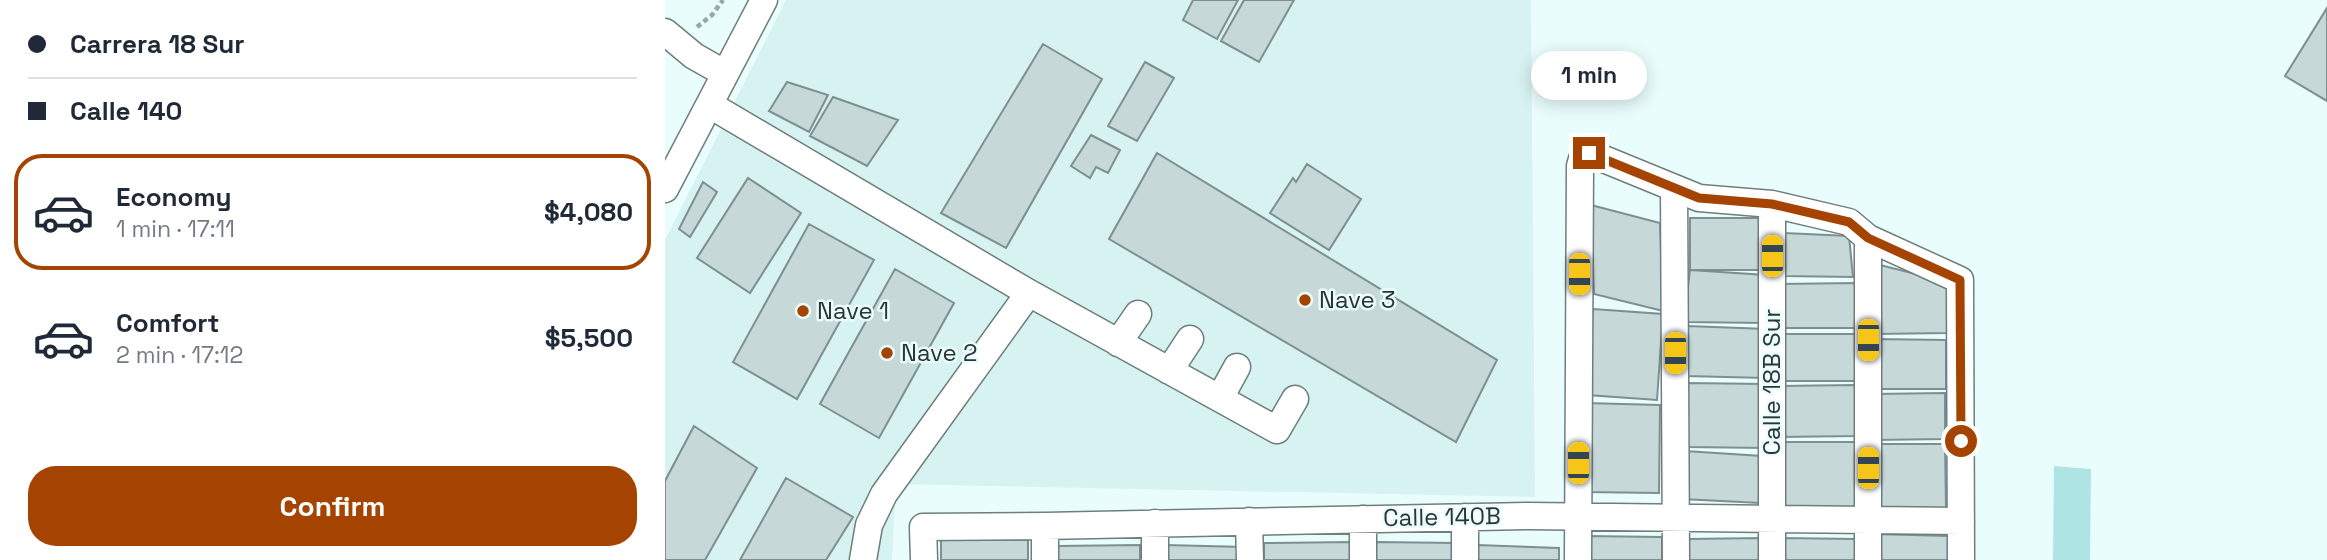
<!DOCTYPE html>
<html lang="en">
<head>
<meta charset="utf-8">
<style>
	body { margin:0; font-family:"Space Grotesk",sans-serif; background:#f2f2f3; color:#1f2937; height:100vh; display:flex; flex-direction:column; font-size:26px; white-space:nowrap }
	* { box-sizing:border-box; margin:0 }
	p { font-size:23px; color:#747a83 }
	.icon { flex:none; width:38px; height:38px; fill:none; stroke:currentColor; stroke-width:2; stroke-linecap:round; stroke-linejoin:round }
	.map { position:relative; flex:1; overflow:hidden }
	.details { display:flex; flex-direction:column; background:#fff; width:665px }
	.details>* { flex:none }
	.banner { display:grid; align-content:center; height:154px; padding:0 28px; background:#fff }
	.end { position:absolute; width:32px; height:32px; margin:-16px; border:9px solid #a54400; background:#fff; box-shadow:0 0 0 4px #fff }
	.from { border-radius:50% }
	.bubble { position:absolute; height:49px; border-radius:24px; background:#fff; box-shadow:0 4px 18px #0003; font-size:23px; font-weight:700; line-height:49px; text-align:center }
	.car { position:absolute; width:21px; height:42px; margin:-21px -10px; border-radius:9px; box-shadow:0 0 5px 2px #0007; background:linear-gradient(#f5c518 24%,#345 0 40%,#f5c518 0 76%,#345 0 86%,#f5c518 0) }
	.banner b { display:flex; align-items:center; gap:24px; height:66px; font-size:26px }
	.banner b+b { border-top:2px solid #e0e1e3 }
	.banner i { width:18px; height:18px; background:#1f2937 }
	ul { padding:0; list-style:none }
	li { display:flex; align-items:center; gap:21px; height:116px; margin:0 14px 10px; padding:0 14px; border:4px solid transparent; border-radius:28px }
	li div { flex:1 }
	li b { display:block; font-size:26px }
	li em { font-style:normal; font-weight:700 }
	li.active { border-color:#a54400 }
	li>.icon { width:63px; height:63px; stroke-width:1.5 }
	.action { display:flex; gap:14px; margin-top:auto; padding:14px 28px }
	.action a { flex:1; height:80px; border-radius:28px; background:#a54400; color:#fff; font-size:28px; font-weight:700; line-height:80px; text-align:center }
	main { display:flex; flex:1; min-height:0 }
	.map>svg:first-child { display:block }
	.built { fill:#d6f2f1 }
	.green { fill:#aee5e4 }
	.building { fill:#c6d8d7; stroke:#7e8f8f; stroke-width:2 }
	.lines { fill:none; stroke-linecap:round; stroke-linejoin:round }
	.minor-casing { stroke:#6d7e7d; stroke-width:29 }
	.path { stroke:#99a6a6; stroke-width:4.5; stroke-dasharray:5 3.5; stroke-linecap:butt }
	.minor { stroke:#fff; stroke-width:26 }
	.route { stroke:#a54400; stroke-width:9 }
	.poi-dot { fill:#a54400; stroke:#eafdfd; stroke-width:2.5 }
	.labels { text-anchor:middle; stroke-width:5; stroke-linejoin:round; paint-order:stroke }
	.poi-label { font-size:24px; fill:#2d3434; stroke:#eafdfd; text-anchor:start }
	.street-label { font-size:24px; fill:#2d3434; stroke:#eafdfd }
</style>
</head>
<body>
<main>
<section class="details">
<div class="banner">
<b><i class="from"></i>Carrera 18 Sur</b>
<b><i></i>Calle 140</b>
</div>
<ul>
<li class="active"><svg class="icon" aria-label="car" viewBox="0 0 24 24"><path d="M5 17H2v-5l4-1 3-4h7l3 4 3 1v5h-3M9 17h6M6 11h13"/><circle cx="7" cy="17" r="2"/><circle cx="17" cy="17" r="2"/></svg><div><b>Economy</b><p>1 min · 17:11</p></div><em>$4,080</em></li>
<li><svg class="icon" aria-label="car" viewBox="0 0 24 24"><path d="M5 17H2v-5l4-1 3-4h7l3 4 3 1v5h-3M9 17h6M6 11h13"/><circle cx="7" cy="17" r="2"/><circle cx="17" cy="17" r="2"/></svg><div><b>Comfort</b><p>2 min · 17:12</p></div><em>$5,500</em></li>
</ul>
<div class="action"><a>Confirm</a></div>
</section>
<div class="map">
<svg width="1662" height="560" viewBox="0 0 1662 560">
	<rect width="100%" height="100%" fill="#eafdfd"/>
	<path class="built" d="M121,0H866L870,497L231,484L227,560H0V240Z"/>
	<path class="green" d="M1389,466L1426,469L1425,560H1388Z"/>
	<path class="building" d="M528,0H573L552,39L518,20Z
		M579,0H629L594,62L556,41Z
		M1662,8V101L1620,76Z
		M378,44L437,79L341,248L276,213Z
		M480,62L509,78L472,141L443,126Z
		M122,82L163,95L144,132L104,111Z
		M168,97L233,120L202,166L145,136Z
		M426,135L455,150L443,173L431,167L425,178L406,166Z
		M492,153L832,360L791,442L444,239Z
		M642,164L696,199L664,250L605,213L628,178L631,182Z
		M83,178L136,213L85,293L32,258Z
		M38,182L52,192L25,237L14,229Z
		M926,205L995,223L998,311L929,294Z
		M1025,218H1099V270H1025Z
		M144,224L209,260L132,399L68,362Z
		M1119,233L1184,236L1188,277L1118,276Z
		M1207,263L1283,282V333L1208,334Z
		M230,269L289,303L214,438L155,404Z
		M1025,270L1101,275L1100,323L1019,322Z
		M1192,283V328H1114V284Z
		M928,309L998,314L992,400L922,395Z
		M1022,326L1102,329L1100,378L1021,376Z
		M1113,334H1193V381H1113Z
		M1208,339L1281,340V389H1207Z
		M1022,383L1101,384L1100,448L1021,447Z
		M1191,385V436L1111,437L1110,386Z
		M1280,393V439L1209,440L1208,394Z
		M920,403L995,405L994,493L919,492Z
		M29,426L92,468L40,560H0V481Z
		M1111,442H1190V507H1111Z
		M1207,444H1280L1281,508L1208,509Z
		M1020,451L1097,456L1095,503L1017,499Z
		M121,478L188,517L161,560H75Z
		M1209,534L1284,536L1283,560H1209Z
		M920,536L997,537V560H920Z
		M1097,538V560H1022V539Z
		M1114,538L1192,539V560H1115Z
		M276,539L363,540V560H276Z
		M687,542V560H599V543Z
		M710,542L793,543L792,560H710Z
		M475,545V560H393L392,546Z
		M500,545L580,547L579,560H500Z
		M812,545L894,548V560H812Z"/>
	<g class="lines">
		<g class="minor-casing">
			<path id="minor" d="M0,32L29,56L59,73
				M45,105L364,293L612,430L630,399
				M0,189L99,0
				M1009,189L1011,560
				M1107,204V560
				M1203,238V560
				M453,343L473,314
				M504,371L525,339
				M555,398L572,367
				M800,517V560
				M698,519V560
				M584,521L585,560
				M198,560L204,525L219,494L364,293
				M259,560L258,527L380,526L863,516L1296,521
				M380,560V526
				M490,560V523
				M913,560L915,166L917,159L924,153L1034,198L1107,204L1184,222L1203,238L1295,280L1296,560"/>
		</g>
		<path class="path" d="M32,27L47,15L58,0"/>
		<use href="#minor" class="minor"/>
	</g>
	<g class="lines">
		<path class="route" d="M924,153L1034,198L1107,204L1184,222L1203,238L1295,280L1296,441"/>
	</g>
	<g class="poi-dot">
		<circle cx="640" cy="300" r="7"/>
		<circle cx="138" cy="311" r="7"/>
		<circle cx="222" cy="353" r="7"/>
	</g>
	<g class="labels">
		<g class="poi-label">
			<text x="654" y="308">Nave 3</text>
			<text x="152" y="319">Nave 1</text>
			<text x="236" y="361">Nave 2</text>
		</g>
		<g class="street-label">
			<text transform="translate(1107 382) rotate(-90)" y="8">Calle 18B Sur</text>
			<text transform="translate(777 517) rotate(-1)" y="8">Calle 140B</text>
		</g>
	</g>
</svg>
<i class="end from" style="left:1296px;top:441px"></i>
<i class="end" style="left:924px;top:153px"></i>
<div class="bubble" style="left:866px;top:51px;width:116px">1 min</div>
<i class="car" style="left:1107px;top:256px;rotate:0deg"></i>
<i class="car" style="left:914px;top:274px;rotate:180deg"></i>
<i class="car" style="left:1203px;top:340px;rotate:180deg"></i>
<i class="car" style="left:1010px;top:353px;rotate:180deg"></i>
<i class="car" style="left:913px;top:463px;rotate:0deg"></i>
<i class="car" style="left:1203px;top:468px;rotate:0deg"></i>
</div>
</main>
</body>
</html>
